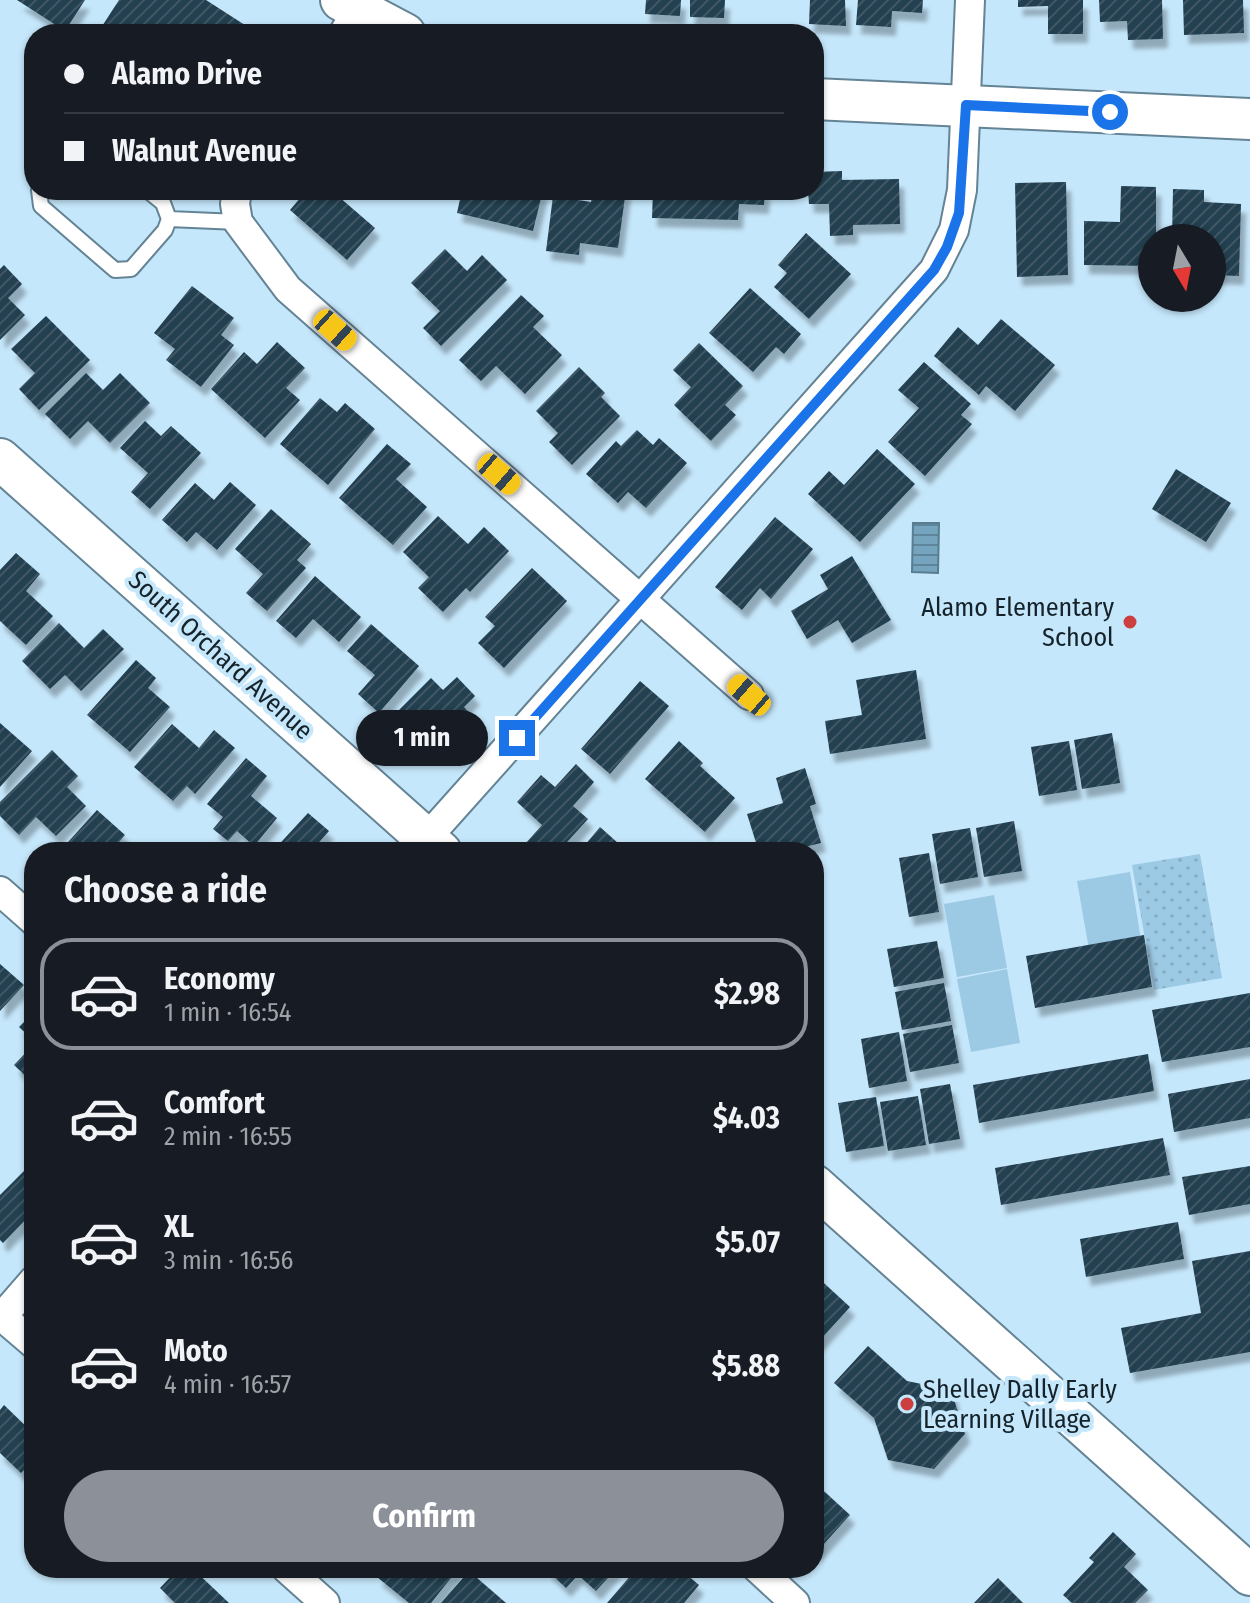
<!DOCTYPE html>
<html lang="en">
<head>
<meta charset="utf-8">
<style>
	body { margin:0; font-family:"Fira Sans Condensed",sans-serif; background:#20242c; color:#f1f3f6; height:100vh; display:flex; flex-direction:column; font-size:30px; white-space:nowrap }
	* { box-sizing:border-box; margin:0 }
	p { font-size:26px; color:#9ea1a6 }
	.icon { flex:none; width:44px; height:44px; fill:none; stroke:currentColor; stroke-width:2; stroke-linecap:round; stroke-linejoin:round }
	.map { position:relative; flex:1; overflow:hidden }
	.sheet { position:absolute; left:24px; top:842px; width:800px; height:736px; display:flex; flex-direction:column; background:#171b24; border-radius:32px; box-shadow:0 2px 6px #0004 }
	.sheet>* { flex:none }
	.top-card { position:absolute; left:24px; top:24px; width:800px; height:176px; border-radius:32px; box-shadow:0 2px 6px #0004; display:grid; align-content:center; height:176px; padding:0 40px; background:#171b24 }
	.needle { width:52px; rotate:170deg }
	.buttons { position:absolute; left:1138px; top:224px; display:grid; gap:16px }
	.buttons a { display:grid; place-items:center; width:88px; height:88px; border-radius:50%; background:#171b24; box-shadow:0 2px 6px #0004; font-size:40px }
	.end { position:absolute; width:36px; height:36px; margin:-18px; border:10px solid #1a73e8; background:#fff; box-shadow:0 0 0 4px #fff }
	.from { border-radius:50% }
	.bubble { position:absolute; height:56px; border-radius:28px; background:#171b24; box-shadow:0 2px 6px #0004; font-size:26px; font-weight:700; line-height:56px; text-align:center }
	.car { position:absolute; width:24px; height:48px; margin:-24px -12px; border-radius:10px; box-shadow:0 0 6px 2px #0007; background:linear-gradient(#f5c518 24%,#345 0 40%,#f5c518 0 76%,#345 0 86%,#f5c518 0) }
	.top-card b { display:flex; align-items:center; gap:28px; height:76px; font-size:30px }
	.top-card b+b { border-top:2px solid #363941 }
	.top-card i { width:20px; height:20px; background:#f1f3f6 }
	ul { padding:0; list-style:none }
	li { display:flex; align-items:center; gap:24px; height:112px; margin:0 16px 12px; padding:0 24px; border:4px solid transparent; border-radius:32px }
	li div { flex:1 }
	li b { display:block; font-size:30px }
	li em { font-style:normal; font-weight:700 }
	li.on { border-color:#8c9099 }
	li>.icon { width:72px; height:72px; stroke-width:1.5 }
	h2 { padding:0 40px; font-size:36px; line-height:96px }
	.primary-button { display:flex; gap:16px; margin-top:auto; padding:16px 40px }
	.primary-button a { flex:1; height:92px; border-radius:48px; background:#8c9099; color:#fff; font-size:32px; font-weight:700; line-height:92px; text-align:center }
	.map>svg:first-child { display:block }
	.grass { fill:url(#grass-dots) }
	.garden { fill:#9cc9e4 }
	.water { fill:url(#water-rules); stroke:#587d91; stroke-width:2 }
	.building { fill:url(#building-hatch); filter:url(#shadow) }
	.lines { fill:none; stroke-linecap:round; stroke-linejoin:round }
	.lane-casing { stroke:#648395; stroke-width:18 }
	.street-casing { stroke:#648395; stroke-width:32 }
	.secondary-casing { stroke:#648395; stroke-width:44 }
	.lane { stroke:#fff; stroke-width:14 }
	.street { stroke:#fff; stroke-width:28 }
	.secondary { stroke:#fff; stroke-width:40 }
	.route { stroke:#1a73e8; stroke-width:10 }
	.poi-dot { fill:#cd3e3f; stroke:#c5e7fb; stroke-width:3 }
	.labels { text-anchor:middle; stroke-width:8; stroke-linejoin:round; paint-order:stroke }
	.poi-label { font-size:26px; fill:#152229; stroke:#c5e7fb; text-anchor:end }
	.street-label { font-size:26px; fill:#152229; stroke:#c5e7fb }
</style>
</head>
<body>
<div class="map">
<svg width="1250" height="1603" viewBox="0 0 1250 1603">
	<defs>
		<pattern id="grass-dots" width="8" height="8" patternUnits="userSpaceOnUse" patternTransform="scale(2)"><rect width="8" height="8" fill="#9cc9e4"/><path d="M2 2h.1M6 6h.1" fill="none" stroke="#86acc4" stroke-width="1.8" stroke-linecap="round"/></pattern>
		<pattern id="water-rules" width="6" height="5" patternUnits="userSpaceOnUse" patternTransform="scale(2)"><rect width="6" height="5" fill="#75a4be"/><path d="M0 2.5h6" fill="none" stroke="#5f859a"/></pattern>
		<pattern id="building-hatch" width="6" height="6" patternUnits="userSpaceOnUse" patternTransform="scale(2)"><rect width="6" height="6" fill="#223f4f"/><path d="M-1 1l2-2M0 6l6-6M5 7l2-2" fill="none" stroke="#405865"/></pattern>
		<filter id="shadow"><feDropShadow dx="5" dy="9" stdDeviation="2" flood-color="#0004"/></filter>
	</defs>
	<rect width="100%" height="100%" fill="#c5e7fb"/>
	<path class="grass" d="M1200,854L1222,978L1154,990L1132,865Z"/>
	<path class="garden" d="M1130,872L1142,946L1090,955L1077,881Z
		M994,895L1007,968L957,977L944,904Z
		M1007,969L1020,1043L971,1052L957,979Z"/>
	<path class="water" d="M913,523H939L938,573L912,572Z"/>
	<path class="building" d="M17,0H85L65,31Z
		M119,0H206L248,27L243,34H97Z
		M646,0H681L680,16L645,14Z
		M690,0H725L724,18L690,17Z
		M810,0H845L846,26L809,24Z
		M858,0H923L922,13L892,11L891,27L856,25Z
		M1018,0H1083V34H1048V6L1018,7Z
		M1099,0H1162L1163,39L1128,40L1127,21L1100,22Z
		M1183,0H1243L1244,33L1184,35Z
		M842,171V180L899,179L900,224L853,225V235L830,236L829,204H809L808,190H814V172Z
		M1066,182L1068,275L1017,277L1015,183Z
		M1121,186L1156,187V238H1152V266L1084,265V221L1120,222Z
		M1173,189L1204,190V202L1241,204L1239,276L1212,275V238H1172Z
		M307,190H331L375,228L347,260L290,210Z
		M462,190H543L533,231L457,213Z
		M593,190H626L618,248L580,243L579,255L546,251L553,196L591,202Z
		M653,190H765L764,205L739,204L738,220L652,218Z
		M806,233L851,274L809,319L774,287L787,273L778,265Z
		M445,249L467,271L482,255L507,280L441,346L423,328L440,311L411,283Z
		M4,265L22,284L8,298L25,315L0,340V269Z
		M192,286L234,318L221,335L234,345L201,387L166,360L175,349L154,333Z
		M750,288L801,334L784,354L776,347L753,372L709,333Z
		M521,295L544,316L533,327L562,355L525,394L496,366L481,381L459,360Z
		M46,316L90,360L39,410L19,389L35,373L11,349Z
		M1001,319L1055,365L1015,411L986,386L979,395L934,356L958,327L978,345Z
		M277,342L305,368L286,388L300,400L265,438L211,389L244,352L257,364Z
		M699,343L743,386L725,405L736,415L711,441L674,405L691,387L673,370Z
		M924,362L971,404L961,415L972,424L925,476L888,442L919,408L898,390Z
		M579,367L605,393L601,397L620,416L572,465L549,442L558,433L536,411Z
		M86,373L103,390L120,373L150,403L110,443L88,421L70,439L45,414Z
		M320,398L337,412L345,403L375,429L328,485L280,444Z
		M145,421L161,436L171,426L201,453L150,509L131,492L148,473L120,448Z
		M637,430L653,445L659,438L687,463L646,508L628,492L618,503L586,474L616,441L621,446Z
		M387,444L411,464L396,479L427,507L393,545L339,498Z
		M877,449L915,484L860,542L808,494L829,471L844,485Z
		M1176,469L1231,503L1206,542L1152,509Z
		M230,482L256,505L217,550L196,532L187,542L162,520L195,483L214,500Z
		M271,509L311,544L297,560L306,568L267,611L246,593L263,574L235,549Z
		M438,516L468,544L484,527L509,551L470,592L466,588L443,612L418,588L429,577L403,552Z
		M775,517L813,549L771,599L760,588L742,610L715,587Z
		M16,553L40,574L26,591L53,616L26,645L0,621V570Z
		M852,556L891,620L852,643L838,620L807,639L791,611L828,589L820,575Z
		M532,568L567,601L504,668L478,643L495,626L485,617Z
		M315,576L361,617L339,642L313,619L296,638L276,621Z
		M59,623L84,648L103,629L124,649L81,691L65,675L50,689L22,661Z
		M371,624L419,666L379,713L358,694L375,675L347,651Z
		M136,660L156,678L148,688L170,707L130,752L87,715Z
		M916,670L926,739L830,754L825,721L862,715L856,680Z
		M457,677L475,696L464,707L477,720L452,745L428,721L409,740L389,720L431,678L443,690Z
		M640,681L669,706L610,774L581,749Z
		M0,723L32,751L0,787Z
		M172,724L199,748L214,730L235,748L195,794L187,786L173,801L134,767Z
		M1112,733L1120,783L1082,789L1074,740Z
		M679,741L703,763L700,766L735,798L705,832L645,779Z
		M1069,741L1077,790L1039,796L1031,747Z
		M52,750L78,776L67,787L86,806L56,836L36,817L19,835L0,816V802Z
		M246,758L267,776L251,796L277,818L254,846L237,831L228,841L213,829L223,817L207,804Z
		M576,764L594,782L573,806L588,819L558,852H533L525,844L542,825L517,802L541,775L555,787Z
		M805,768L816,804L810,806L821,843L785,852H759L747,814L783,803L776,778Z
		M97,810L125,835L119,842L130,852H59Z
		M308,813L329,831L313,849L316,852H272Z
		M1014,821L1022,871L984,877L976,828Z
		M600,827L628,852H579Z
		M970,828L978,877L940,884L932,834Z
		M929,853L939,912L909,917L899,858Z
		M1144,935L1152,987L1035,1008L1026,956Z
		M937,941L944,978L894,987L887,949Z
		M0,964L24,985L0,1011Z
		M944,983L951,1021L902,1030L895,992Z
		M1250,993V1047L1162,1062L1152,1010Z
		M34,1012V1041L19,1027Z
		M952,1025L959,1063L910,1072L903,1034Z
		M899,1032L907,1081L869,1088L861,1039Z
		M34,1044V1084L14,1065Z
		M1148,1054L1154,1091L979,1123L973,1085Z
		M1250,1079V1118L1174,1132L1168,1094Z
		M950,1084L960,1139L929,1144L920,1089Z
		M918,1096L926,1145L888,1151L880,1102Z
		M876,1097L884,1146L846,1152L838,1103Z
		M1163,1138L1170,1175L1001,1205L995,1168Z
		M1250,1166V1204L1189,1215L1182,1177Z
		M27,1168L34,1175V1211L3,1243L0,1240V1195Z
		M1178,1222L1184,1259L1086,1277L1080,1239Z
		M1250,1251V1352L1130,1373L1121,1328L1201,1313L1192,1261Z
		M814,1274L850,1307L814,1347Z
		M868,1346L907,1381L951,1390L965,1434L934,1469L888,1460L874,1418L834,1383Z
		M4,1405L34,1434V1460L21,1473L0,1453V1410Z
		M814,1482L850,1515L814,1555Z
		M1113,1532L1136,1554L1124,1567L1148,1590L1135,1603H1072L1063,1595L1094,1562L1089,1558Z
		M179,1568H192L229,1603H175L160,1588Z
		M384,1568H459L431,1603H409L377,1577Z
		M548,1568H617L596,1591L578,1575L566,1588L547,1570Z
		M637,1568H655L666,1578L675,1568H679L699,1585L684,1603H607Z
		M469,1571L506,1603H441Z
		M998,1578L1023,1603H974Z"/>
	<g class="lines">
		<g class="lane-casing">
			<path id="lane" d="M39,190L41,206L115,270L131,269L165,230L169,219L163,203L147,190
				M169,219L238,222"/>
		</g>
		<g class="street-casing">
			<path id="street" d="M343,34L364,0
				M237,190L235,204L238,222L288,289L749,695
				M415,851L934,270L954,230L962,190L970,0
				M0,891L34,921
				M0,1315L34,1344
				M0,1319L34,1280
				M286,1568L325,1603
				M757,1568L795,1603"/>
		</g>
		<g class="secondary-casing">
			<path id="secondary" d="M341,0L405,34
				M814,99L1250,119
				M0,459L441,852
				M814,1185L1250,1575"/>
		</g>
		<use href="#lane" class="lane"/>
		<use href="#street" class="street"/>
		<use href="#secondary" class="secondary"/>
	</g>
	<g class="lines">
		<path class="route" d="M517,738L934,270L947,247L959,213L966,105L1110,112"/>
	</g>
	<g class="poi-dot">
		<circle cx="1130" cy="622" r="8"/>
		<circle cx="907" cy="1404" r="8"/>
	</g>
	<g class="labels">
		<g class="poi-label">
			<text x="1114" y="616">Alamo Elementary<tspan x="1114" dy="30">School</tspan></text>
			<text x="923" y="1398" text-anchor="start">Shelley Dally Early<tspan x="923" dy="30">Learning Village</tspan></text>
		</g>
		<g class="street-label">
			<text transform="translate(221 655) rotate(42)" y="9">South Orchard Avenue</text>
		</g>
	</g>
</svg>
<div class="buttons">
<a><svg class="needle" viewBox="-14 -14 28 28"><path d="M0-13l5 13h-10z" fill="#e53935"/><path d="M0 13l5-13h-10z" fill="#9ea1a6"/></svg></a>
</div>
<i class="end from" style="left:1110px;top:112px"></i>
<i class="end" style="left:517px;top:738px"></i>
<div class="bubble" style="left:356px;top:710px;width:132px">1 min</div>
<i class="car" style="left:335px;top:330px;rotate:132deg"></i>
<i class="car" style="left:499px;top:474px;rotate:131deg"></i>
<i class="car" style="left:749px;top:695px;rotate:311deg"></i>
<div class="top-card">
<b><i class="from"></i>Alamo Drive</b>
<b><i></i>Walnut Avenue</b>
</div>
<section class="sheet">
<h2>Choose a ride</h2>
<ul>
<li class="on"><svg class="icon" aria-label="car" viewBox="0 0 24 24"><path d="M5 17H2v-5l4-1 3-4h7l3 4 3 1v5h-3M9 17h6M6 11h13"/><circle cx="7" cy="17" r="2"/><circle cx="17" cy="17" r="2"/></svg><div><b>Economy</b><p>1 min · 16:54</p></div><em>$2.98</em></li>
<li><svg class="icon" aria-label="car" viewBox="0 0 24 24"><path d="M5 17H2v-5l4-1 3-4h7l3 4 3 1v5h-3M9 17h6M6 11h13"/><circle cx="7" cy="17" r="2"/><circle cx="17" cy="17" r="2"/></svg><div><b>Comfort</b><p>2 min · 16:55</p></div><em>$4.03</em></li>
<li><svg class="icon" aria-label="car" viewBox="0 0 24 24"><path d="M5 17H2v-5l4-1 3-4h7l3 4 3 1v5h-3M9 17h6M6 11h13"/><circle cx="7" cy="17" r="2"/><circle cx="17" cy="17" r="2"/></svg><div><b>XL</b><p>3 min · 16:56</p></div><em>$5.07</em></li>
<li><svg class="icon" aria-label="car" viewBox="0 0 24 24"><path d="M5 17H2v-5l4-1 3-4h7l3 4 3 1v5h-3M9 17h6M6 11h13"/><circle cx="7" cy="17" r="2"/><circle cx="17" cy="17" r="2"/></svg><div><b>Moto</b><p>4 min · 16:57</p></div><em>$5.88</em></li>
</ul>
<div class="primary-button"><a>Confirm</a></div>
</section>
</div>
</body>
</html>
